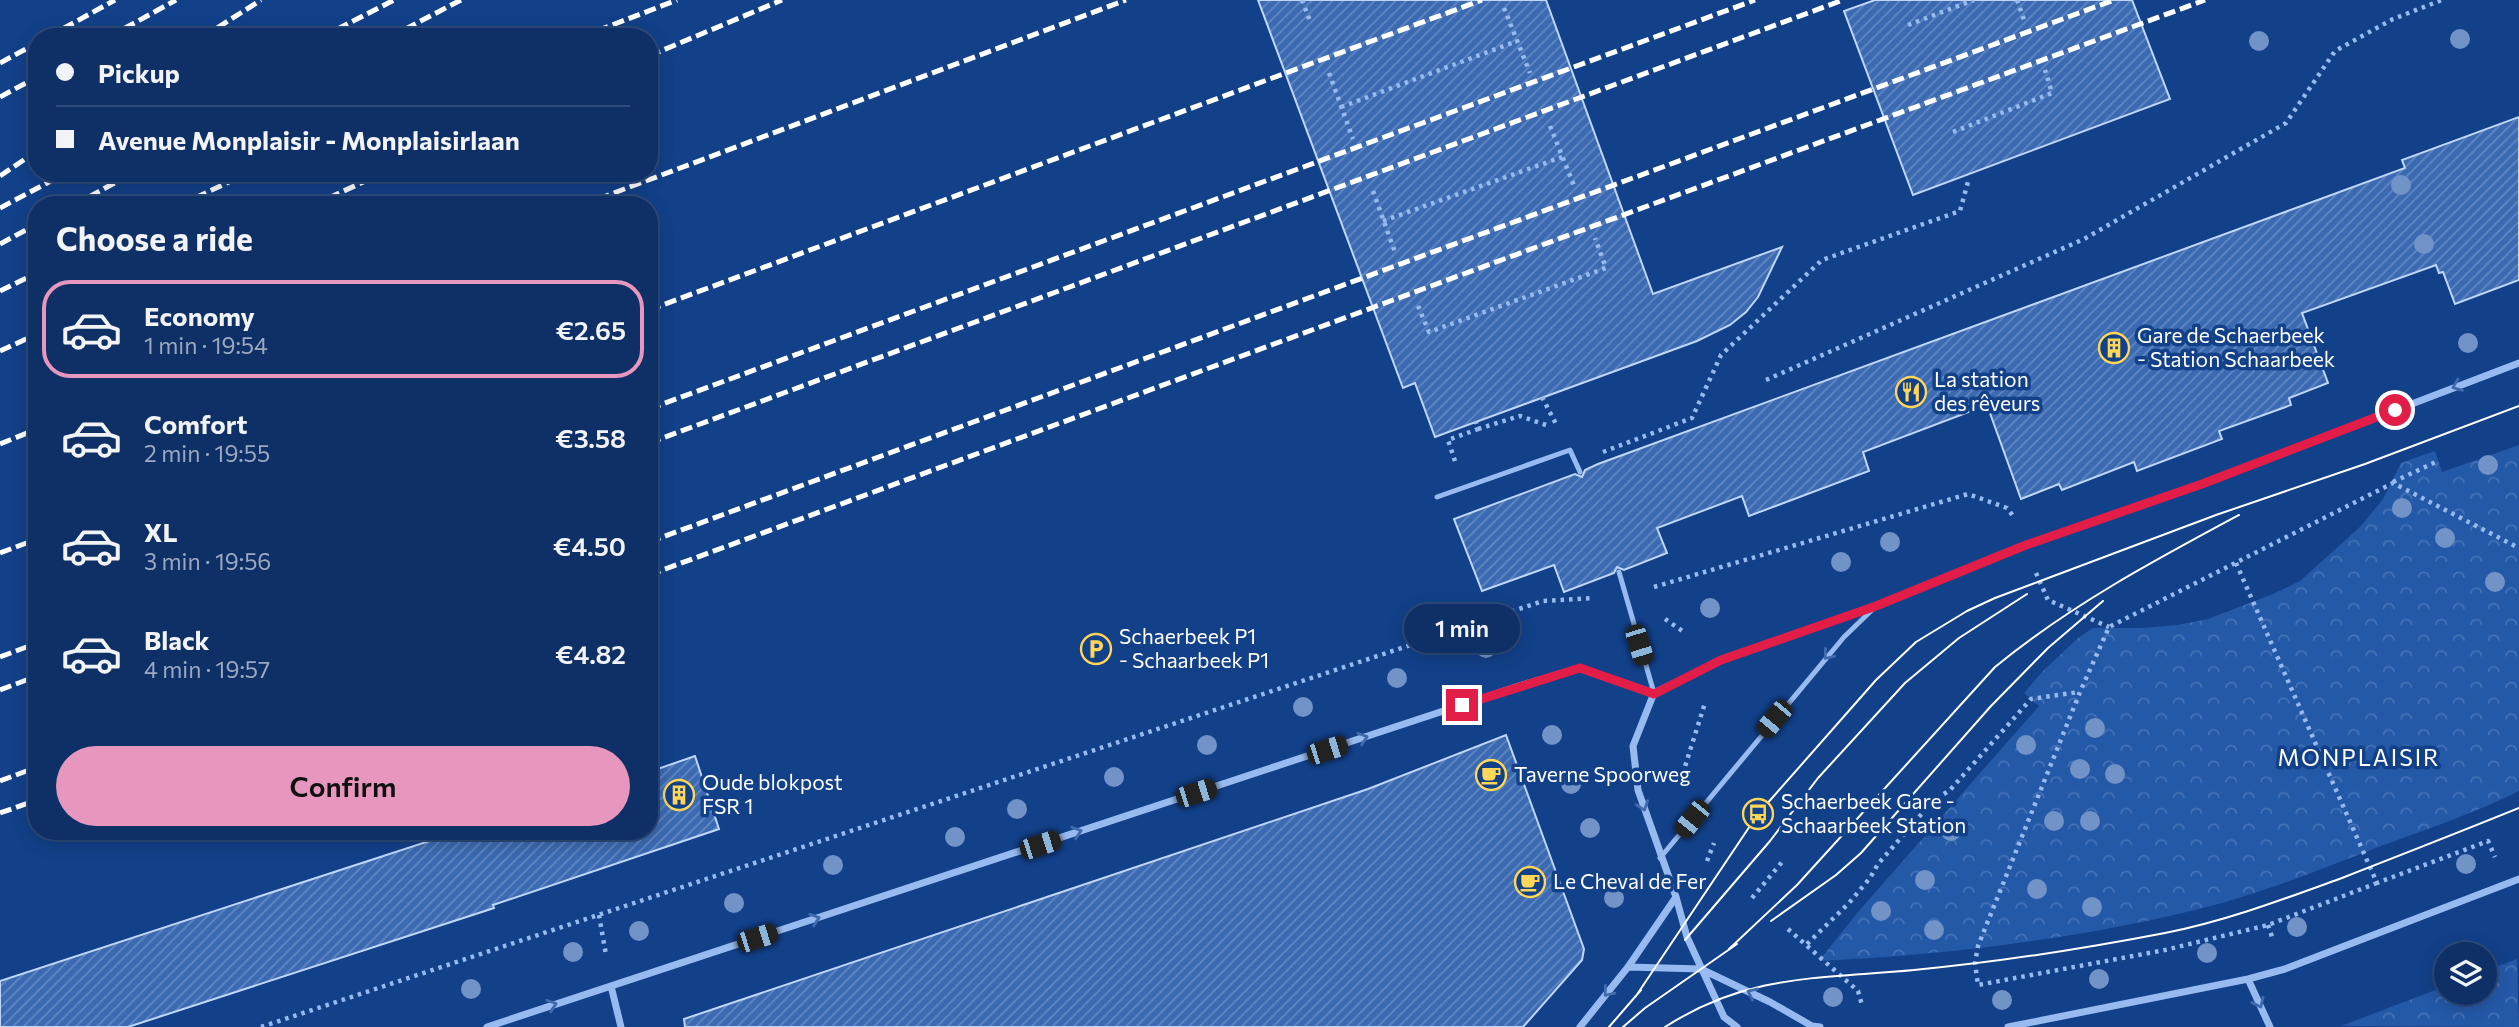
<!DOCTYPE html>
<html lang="en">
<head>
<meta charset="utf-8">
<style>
	body { margin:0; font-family:Commissioner,sans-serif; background:#17386d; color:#f1f3f6; height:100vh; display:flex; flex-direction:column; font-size:26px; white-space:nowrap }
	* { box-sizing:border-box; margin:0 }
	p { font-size:23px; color:#9ba9c0 }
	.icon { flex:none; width:38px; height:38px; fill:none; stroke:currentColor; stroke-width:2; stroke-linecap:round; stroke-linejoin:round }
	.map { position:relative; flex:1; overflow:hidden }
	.drawer { position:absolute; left:28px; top:196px; width:630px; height:644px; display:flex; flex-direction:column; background:#0e3067; border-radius:28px; box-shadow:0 4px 18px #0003,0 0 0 2px #2e4b7b }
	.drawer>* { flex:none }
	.hud { position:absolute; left:28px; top:28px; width:630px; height:154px; border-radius:28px; box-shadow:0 4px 18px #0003,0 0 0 2px #2e4b7b; display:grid; align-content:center; height:154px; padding:0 28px; background:#0e3067 }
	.fabs { position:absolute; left:2434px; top:942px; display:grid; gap:14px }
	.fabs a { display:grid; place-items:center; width:63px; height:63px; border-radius:50%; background:#0e3067; box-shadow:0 4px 18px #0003,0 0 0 2px #2e4b7b; font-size:35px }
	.end { position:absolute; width:32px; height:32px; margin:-16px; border:9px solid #e11d48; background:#fff; box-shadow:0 0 0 4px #fff }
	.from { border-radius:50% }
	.bubble { position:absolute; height:49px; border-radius:24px; background:#0e3067; box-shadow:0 4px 18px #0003,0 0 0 2px #2e4b7b; font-size:23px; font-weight:600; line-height:49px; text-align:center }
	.car { position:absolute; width:21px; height:42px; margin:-21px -10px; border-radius:9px; box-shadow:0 0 5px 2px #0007; background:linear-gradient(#222 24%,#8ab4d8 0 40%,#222 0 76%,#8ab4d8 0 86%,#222 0) }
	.hud b { display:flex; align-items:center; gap:24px; height:66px; font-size:26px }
	.hud b+b { border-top:2px solid #2e4b7b }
	.hud i { width:18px; height:18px; background:#f1f3f6 }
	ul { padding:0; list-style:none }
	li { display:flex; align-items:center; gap:21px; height:98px; margin:0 14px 10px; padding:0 14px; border:4px solid transparent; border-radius:28px }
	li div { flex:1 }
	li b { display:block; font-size:26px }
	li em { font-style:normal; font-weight:600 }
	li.on { border-color:#e797bd }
	li>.icon { width:63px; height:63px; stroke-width:1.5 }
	h2 { padding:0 28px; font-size:32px; line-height:84px }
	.button { display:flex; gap:14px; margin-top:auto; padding:14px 28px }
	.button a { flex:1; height:80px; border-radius:42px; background:#e797bd; color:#111; font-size:28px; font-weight:600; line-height:80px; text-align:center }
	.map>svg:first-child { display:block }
	.park { fill:url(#park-crowns) }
	.building { fill:url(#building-hatch); stroke:#bed7fc; stroke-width:2 }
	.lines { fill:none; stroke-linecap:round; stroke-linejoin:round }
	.path { stroke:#97bbf0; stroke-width:4.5; stroke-dasharray:3.5 5; stroke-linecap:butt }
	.lane { stroke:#97bbf0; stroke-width:5 }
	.street { stroke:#97bbf0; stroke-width:7 }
	.tram { stroke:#fff; stroke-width:2 }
	.rail { stroke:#fff; stroke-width:5; stroke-dasharray:12 5; stroke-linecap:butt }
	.tree { fill:#7193c8 }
	.oneway { stroke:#416bad }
	.route { stroke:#e11d48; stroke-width:9 }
	.labels { text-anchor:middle; stroke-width:7; stroke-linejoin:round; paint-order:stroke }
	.poi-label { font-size:21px; fill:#fff; stroke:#124089; text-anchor:start }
	.neighbourhood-label { font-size:23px; letter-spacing:2px; fill:#fff; stroke:#124089 }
</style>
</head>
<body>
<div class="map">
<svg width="2519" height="1027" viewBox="0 0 2519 1027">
	<defs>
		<pattern id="park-crowns" width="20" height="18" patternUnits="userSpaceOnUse" patternTransform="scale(1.75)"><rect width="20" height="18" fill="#2459a8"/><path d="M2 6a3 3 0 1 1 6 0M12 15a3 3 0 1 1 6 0" fill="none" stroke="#4572b5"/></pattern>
		<pattern id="building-hatch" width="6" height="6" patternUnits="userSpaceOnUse" patternTransform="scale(1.75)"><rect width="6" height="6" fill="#3b6ab2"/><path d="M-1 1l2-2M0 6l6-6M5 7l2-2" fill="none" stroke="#6288c1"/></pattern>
	</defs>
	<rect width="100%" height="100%" fill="#124089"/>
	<path class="park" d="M2519,445V791C2475,813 2427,829 2381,846C2329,866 2276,888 2222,903C2095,937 1950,955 1819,961L1858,912L2039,706L2024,693L2043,671L2078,638L2093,628H2141L2178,625L2208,619L2273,594L2300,581L2361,526L2383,499L2401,463L2435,451L2442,472Z
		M2517,959L2519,1027L2341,1026L2446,986V992H2485V971Z"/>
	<path class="building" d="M1258,0H1546L1653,294L1782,247L1758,297L1746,312L1730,325L1697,341L1435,437L1415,383L1403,388Z
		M1875,0H2132L2170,99L1913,195L1844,11Z
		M2519,117V280L2455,304L2443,272L2439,273L2436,265L2302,313L2328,383L2289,398L2291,405L2219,431L2222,439L2137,471L2134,462L2062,490L2059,484L2021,499L1987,405L1863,452L1869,471L1749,516L1742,496L1657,528L1667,553L1624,570L1617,567L1614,573L1564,592L1554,565L1482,591L1454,519L1575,474L1582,477L1585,470L1598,464L2405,168L2402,160Z
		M1506,735L1584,949L1582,960L1523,1027H685L684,1019L1368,789Z
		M695,756L719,829L493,905L494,908L128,1027H0V981L460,831H649V772Z"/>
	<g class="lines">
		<path class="path" d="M1302,0L1310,21
			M2017,0L2024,20
			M1504,8L1530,73
			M1908,25L1974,0
			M1329,73L1353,139
			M1341,107L1517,41
			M1550,126L1575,188
			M1953,132L2052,93L2045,70
			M1373,191L1396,255
			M1383,221L1562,157
			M1418,306L1429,332L1606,268L1595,238
			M1766,380L2084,239L2286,123L2335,51L2393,19L2442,0
			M1542,397L1556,424
			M1478,429L1520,416L1546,425
			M1603,452L1692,418L1721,355L1822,260L1960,211L1969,178
			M1455,461L1448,440L1478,429L1476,422
			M2393,482L2438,461
			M2236,563L2377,883L2488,841L2495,857
			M2036,573L2048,600L2109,627
			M1654,587L1968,494L2007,508L2014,517
			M1665,619L1684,632
			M1684,782L1682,776L1705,703
			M1707,861L1714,843
			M2377,883L2268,925L2165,950L1978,985L1975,963L1978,946L2080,692L2109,627L2393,483L2519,548
			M1752,898L1782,862
			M599,915L606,955
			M2268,925L2273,940
			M1788,929L1858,991L1862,1005
			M1807,944L1849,903L1870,878L1878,864L1933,801L1950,790L2031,699L2079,692
			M261,1027L1543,601L1594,598"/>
		<path class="lane" d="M1437,497L1570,450L1580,472
			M1619,572L1654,693
			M1660,858L1844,637L1874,608"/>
		<path class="street" d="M1628,967L1701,969L1770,1002L1812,1026L1820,1027
			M2248,979L2270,1027
			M611,986L621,1027
			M487,1027L1522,685L1580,668L1654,693
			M1580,1027L1628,967L1676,897
			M1737,1027L1724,1017L1687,937L1676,897L1638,790L1633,746L1654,693L1722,660L1876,606L2026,545L2202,484L2519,363
			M2008,1027L2248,979L2285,969L2519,879"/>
		<path class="tram" d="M1771,921L1836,875L1861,853L1991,706L2048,648L2103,601
			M1685,940L1770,841L1818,778L1905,683L1959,638L2027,594
			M1729,949L1797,885L1995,667C2069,606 2155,560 2239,515
			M1636,996L1758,814L1876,680L1916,642L1967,611L1995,598L2216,515L2365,464L2519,406
			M1609,1027L1641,990
			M1623,1027L1645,1008L1737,944
			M1665,1027C1749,973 1821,979 1914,970C1998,962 2082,949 2165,933C2226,921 2284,899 2342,878C2401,855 2460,832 2519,808"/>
		<path class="rail" d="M48,37L115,0
			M109,37L176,0
			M203,37L261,0
			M322,37L394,0
			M390,37L461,0
			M581,37L677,0
			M649,56L782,0
			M0,63L37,43
			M0,97L37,77
			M0,176L37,151
			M74,205L133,173
			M180,205L248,173
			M313,205L383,173
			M582,205L1126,0
			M0,208L66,173
			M0,244L37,224
			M0,291L37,273
			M649,310L1482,0
			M0,351L37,334
			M649,409L1755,0
			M649,443L1843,0
			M0,444L37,429
			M649,542L2114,0
			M0,553L37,539
			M649,575L2205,0
			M0,657L37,643
			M0,690L37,676
			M0,781L37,767
			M0,813L37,800"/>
	</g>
	<g class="tree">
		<circle cx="2460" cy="39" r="10"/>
		<circle cx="2259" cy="41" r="10"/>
		<circle cx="2401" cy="185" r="10"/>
		<circle cx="2424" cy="244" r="10"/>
		<circle cx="2468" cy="343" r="10"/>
		<circle cx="2488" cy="465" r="10"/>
		<circle cx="2402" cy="508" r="10"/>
		<circle cx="2445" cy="538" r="10"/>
		<circle cx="1890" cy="542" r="10"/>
		<circle cx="1841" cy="562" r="10"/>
		<circle cx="2495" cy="582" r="10"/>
		<circle cx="1710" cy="608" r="10"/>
		<circle cx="1486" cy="648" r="10"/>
		<circle cx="1397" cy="678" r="10"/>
		<circle cx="1303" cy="707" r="10"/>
		<circle cx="2095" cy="728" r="10"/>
		<circle cx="1552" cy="735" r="10"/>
		<circle cx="1207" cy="745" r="10"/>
		<circle cx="2026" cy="745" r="10"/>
		<circle cx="2080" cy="769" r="10"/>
		<circle cx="2115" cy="774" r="10"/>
		<circle cx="1114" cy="777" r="10"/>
		<circle cx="1571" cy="784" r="10"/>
		<circle cx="1017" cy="809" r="10"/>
		<circle cx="2054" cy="821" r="10"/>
		<circle cx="2090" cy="821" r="10"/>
		<circle cx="1590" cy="828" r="10"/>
		<circle cx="1951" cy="831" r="10"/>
		<circle cx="955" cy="837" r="10"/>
		<circle cx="2466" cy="864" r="10"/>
		<circle cx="833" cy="865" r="10"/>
		<circle cx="1925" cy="880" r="10"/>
		<circle cx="2037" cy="889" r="10"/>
		<circle cx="1614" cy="898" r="10"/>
		<circle cx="734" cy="903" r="10"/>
		<circle cx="2092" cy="907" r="10"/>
		<circle cx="1881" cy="911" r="10"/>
		<circle cx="2297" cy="927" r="10"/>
		<circle cx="1934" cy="930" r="10"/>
		<circle cx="639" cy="931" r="10"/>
		<circle cx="573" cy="952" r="10"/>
		<circle cx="2207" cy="953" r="10"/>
		<circle cx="2099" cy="979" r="10"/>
		<circle cx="471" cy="989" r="10"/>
		<circle cx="1833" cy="997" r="10"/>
		<circle cx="2002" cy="1000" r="10"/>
	</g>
	<defs><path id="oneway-chevron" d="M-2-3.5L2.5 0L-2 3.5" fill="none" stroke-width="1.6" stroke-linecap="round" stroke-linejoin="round" transform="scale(1.75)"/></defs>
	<g class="oneway">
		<use href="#oneway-chevron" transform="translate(2457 386) rotate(159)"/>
		<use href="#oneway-chevron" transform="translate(1828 655) rotate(130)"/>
		<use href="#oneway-chevron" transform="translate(1363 738) rotate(-18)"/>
		<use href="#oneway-chevron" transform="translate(1643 806) rotate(71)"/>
		<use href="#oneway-chevron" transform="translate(1077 832) rotate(-18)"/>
		<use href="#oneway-chevron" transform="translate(815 919) rotate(-18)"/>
		<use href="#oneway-chevron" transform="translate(1608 992) rotate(129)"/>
		<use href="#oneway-chevron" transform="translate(1752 993) rotate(-155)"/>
		<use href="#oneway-chevron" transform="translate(2259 1003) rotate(65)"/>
		<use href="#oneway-chevron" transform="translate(552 1005) rotate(-18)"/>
	</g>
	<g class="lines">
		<path class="route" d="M1462,705L1580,668L1654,694L1721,660L1876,606L2026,545L2202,484L2395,410"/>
	</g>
	<defs>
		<g id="building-ring" transform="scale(1.575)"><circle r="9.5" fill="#124089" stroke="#ffd657" stroke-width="1.5"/><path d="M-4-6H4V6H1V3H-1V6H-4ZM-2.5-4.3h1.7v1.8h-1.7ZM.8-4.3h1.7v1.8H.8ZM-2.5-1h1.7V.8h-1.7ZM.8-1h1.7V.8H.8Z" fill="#ffd657"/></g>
		<g id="restaurant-ring" transform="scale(1.575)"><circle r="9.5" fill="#124089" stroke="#ffd657" stroke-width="1.5"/><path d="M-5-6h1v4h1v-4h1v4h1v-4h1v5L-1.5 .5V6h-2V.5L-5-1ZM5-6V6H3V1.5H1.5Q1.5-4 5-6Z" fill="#ffd657"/></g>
		<g id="parking-ring" transform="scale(1.575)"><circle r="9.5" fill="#124089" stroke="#ffd657" stroke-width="1.5"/><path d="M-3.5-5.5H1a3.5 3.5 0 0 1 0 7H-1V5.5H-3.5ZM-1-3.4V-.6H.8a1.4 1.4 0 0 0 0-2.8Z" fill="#ffd657"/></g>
		<g id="cafe-ring" transform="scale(1.575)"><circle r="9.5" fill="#124089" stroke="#ffd657" stroke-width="1.5"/><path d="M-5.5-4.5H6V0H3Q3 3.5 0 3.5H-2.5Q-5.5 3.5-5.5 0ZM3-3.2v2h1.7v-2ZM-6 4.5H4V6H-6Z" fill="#ffd657"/></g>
		<g id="bus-ring" transform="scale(1.575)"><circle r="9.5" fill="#124089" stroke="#ffd657" stroke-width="1.5"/><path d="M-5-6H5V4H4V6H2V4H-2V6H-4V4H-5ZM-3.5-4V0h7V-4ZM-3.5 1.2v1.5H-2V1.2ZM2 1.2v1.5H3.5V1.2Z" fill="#ffd657"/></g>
	</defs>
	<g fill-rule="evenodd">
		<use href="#building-ring" x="2114" y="348"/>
		<use href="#restaurant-ring" x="1911" y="392"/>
		<use href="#parking-ring" x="1096" y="649"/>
		<use href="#cafe-ring" x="1491" y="775"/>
		<use href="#building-ring" x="679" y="795"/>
		<use href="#bus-ring" x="1758" y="814"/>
		<use href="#cafe-ring" x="1530" y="882"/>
	</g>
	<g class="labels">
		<g class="poi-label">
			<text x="2137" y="343">Gare de Schaerbeek<tspan x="2137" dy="24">- Station Schaarbeek</tspan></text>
			<text x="1934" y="387">La station<tspan x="1934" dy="24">des rêveurs</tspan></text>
			<text x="1119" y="644">Schaerbeek P1<tspan x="1119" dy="24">- Schaarbeek P1</tspan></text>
			<text x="1514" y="782">Taverne Spoorweg</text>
			<text x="702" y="790">Oude blokpost<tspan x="702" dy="24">FSR 1</tspan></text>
			<text x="1781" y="809">Schaerbeek Gare -<tspan x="1781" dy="24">Schaarbeek Station</tspan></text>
			<text x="1553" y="889">Le Cheval de Fer</text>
		</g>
		<g class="neighbourhood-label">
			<text x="2359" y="766">MONPLAISIR</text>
		</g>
	</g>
</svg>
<div class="fabs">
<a><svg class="icon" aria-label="layers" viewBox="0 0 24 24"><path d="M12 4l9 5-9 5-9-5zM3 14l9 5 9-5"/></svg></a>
</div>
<i class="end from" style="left:2395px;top:410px"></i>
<i class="end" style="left:1462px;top:705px"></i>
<div class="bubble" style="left:1404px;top:604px;width:116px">1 min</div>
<i class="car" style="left:1639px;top:645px;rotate:163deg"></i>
<i class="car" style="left:1774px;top:719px;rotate:220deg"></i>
<i class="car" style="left:1327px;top:750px;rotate:72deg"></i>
<i class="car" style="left:1196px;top:793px;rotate:72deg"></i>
<i class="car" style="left:1692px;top:819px;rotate:219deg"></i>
<i class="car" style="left:1040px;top:845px;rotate:72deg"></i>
<i class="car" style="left:757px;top:938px;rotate:72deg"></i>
<div class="hud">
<b><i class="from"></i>Pickup</b>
<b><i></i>Avenue Monplaisir - Monplaisirlaan</b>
</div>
<section class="drawer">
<h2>Choose a ride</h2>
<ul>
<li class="on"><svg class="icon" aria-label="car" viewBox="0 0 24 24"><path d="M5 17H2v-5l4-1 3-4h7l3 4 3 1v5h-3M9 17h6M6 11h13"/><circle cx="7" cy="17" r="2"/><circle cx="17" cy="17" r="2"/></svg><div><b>Economy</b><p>1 min · 19:54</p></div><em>€2.65</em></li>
<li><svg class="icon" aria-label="car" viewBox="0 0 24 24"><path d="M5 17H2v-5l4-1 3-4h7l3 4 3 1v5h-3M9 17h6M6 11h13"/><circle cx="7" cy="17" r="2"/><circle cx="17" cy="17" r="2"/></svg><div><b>Comfort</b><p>2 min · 19:55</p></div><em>€3.58</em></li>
<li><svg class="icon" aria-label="car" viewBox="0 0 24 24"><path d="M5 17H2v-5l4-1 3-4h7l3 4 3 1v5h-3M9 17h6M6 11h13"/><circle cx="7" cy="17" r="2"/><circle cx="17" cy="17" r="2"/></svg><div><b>XL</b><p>3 min · 19:56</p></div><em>€4.50</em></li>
<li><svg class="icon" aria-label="car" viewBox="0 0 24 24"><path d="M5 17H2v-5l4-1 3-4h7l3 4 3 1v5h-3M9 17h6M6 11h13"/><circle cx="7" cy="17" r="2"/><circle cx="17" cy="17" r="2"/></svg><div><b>Black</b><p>4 min · 19:57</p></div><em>€4.82</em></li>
</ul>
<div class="button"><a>Confirm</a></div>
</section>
</div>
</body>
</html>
